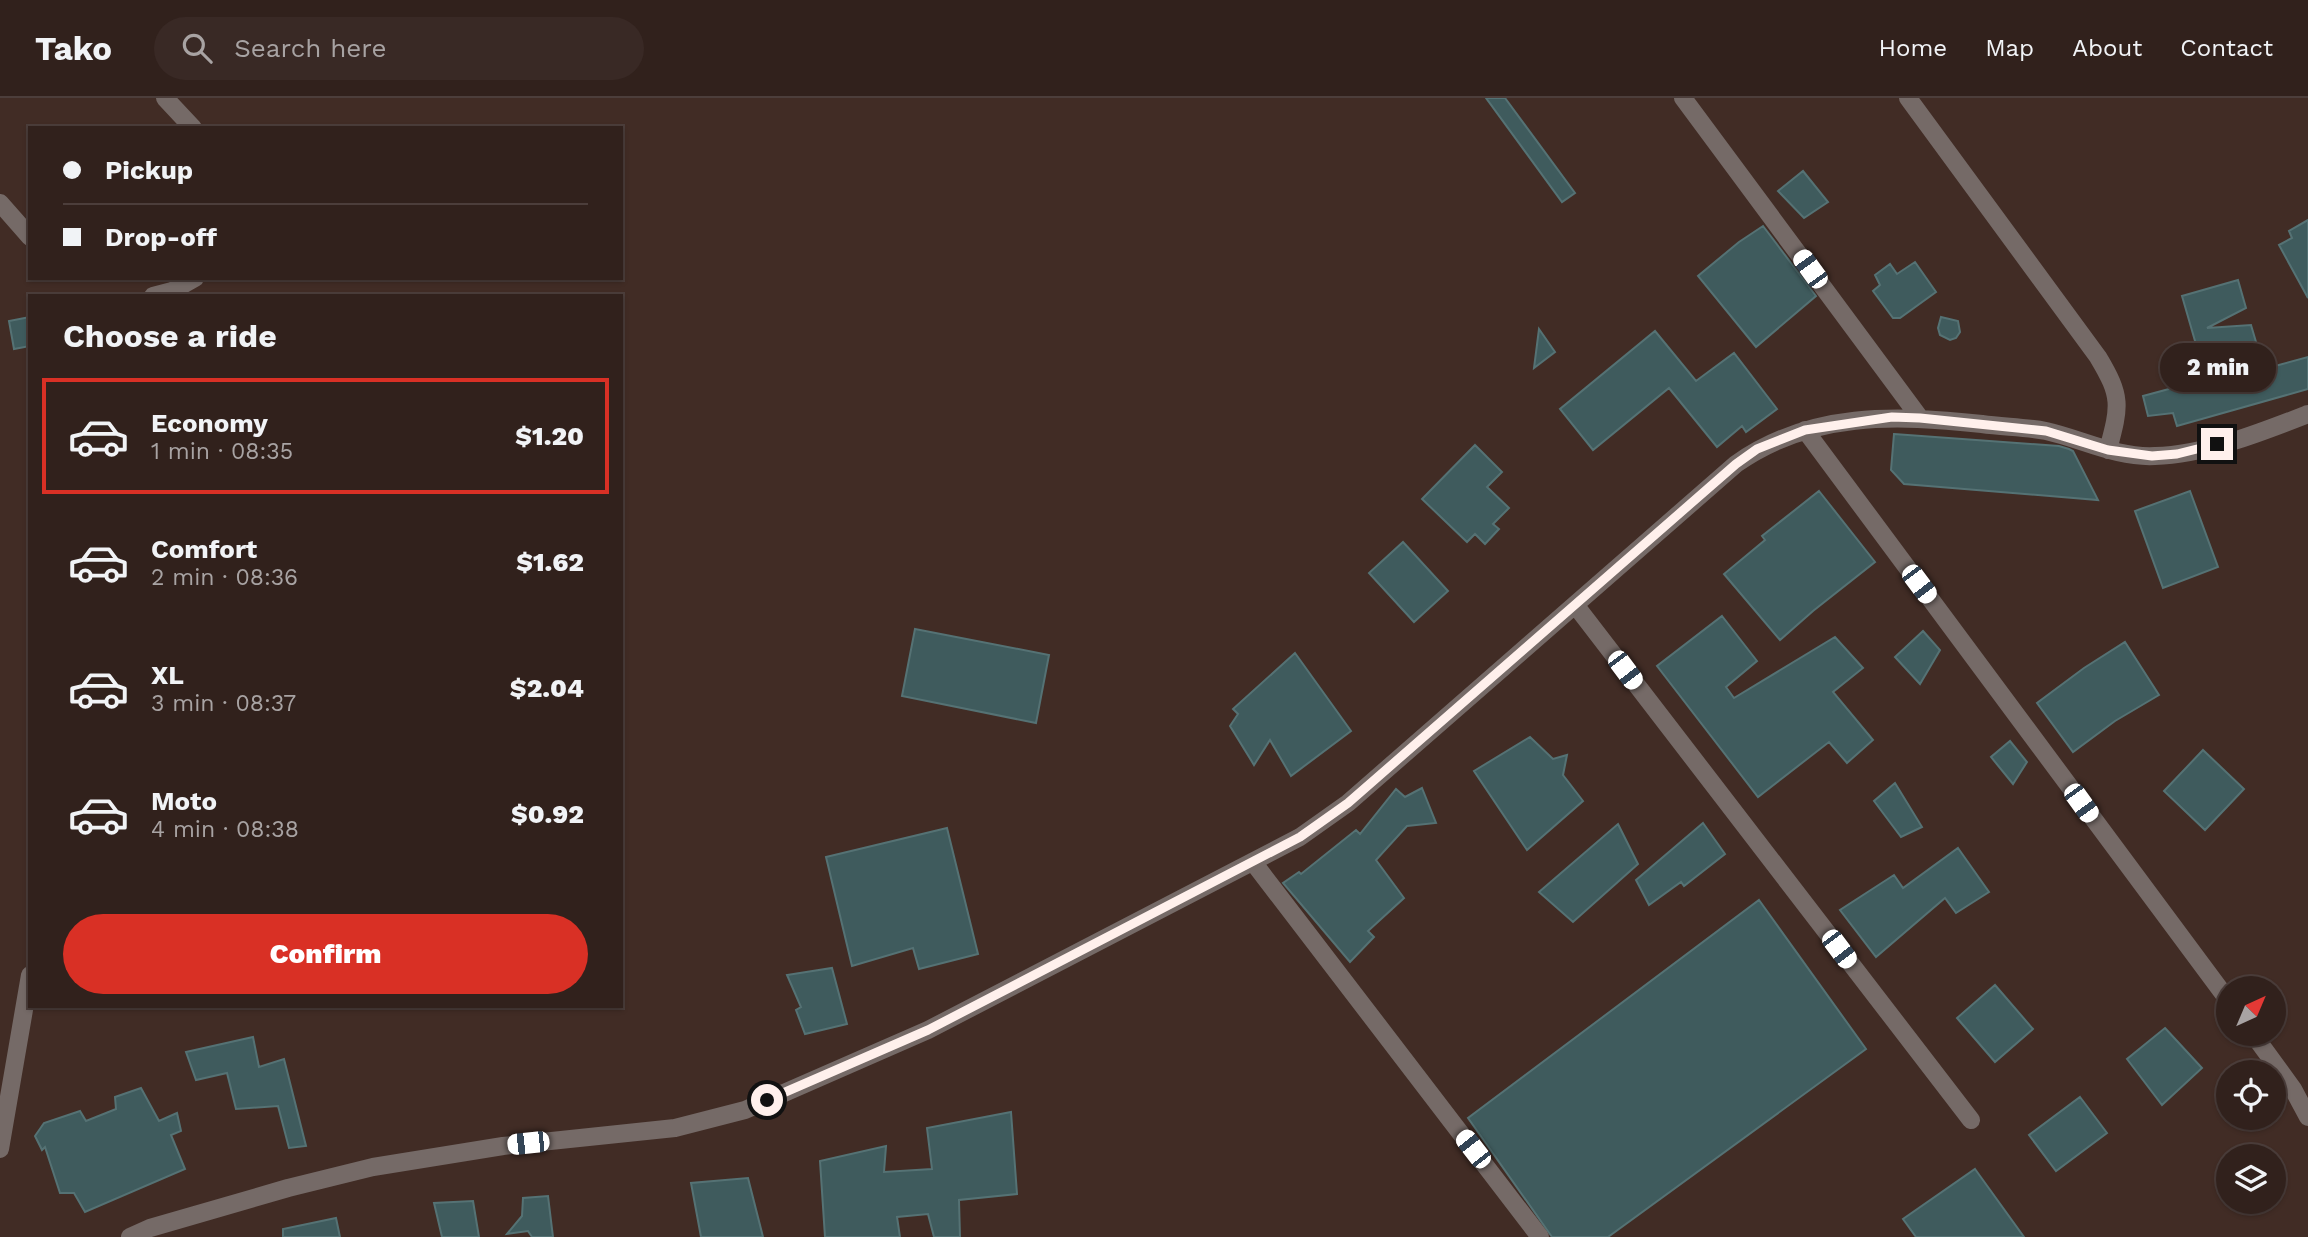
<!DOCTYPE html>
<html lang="en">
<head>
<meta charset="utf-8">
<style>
	body { margin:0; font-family:"Work Sans",sans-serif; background:#392925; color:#f1f3f6; height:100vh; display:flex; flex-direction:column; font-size:26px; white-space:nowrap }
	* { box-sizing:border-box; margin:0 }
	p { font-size:23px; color:#a8a3a3 }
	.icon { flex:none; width:38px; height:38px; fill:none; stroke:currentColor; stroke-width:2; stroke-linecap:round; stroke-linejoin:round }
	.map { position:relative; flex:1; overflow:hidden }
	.side { position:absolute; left:28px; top:196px; width:595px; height:714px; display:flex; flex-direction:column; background:#31211c; border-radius:0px; box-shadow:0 2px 5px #0004,0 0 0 2px #4c3e3b }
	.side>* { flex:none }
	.guide { position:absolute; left:28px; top:28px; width:595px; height:154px; border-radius:0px; box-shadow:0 2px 5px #0004,0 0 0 2px #4c3e3b; display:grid; align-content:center; height:154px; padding:0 35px; background:#31211c }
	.needle { width:46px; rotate:44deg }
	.tools { position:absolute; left:2216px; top:878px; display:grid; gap:14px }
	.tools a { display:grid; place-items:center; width:70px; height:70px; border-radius:50%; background:#31211c; box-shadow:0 2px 5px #0004,0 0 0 2px #4c3e3b; font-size:35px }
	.end { position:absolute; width:32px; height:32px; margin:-16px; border:9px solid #fff0ec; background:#111; box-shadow:0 0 0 4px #111 }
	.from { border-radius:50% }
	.bubble { position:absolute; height:49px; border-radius:24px; background:#31211c; box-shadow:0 2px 5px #0004,0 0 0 2px #4c3e3b; font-size:23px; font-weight:800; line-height:49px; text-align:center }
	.car { position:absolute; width:21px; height:42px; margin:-21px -10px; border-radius:9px; box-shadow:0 0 5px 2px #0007; background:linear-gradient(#fff 24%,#345 0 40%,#fff 0 76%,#345 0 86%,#fff 0) }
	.guide b { display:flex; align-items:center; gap:24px; height:66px; font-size:26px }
	.guide b+b { border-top:2px solid #4c3e3b }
	.guide i { width:18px; height:18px; background:#f1f3f6 }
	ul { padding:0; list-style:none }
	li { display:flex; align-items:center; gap:21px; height:116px; margin:0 14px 10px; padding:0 21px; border:4px solid transparent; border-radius:0px }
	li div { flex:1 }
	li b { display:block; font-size:26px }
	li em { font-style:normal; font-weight:800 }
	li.current { border-color:#d93025 }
	li>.icon { width:63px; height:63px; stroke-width:1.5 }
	h2 { padding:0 35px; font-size:32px; line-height:84px }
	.action { display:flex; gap:14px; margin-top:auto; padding:14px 35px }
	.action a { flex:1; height:80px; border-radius:42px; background:#d93025; color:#fff; font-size:28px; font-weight:800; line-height:80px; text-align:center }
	header { display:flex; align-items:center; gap:42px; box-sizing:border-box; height:98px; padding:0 35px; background:#31211c; border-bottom:2px solid #4c3e3b }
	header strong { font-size:33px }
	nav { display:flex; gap:38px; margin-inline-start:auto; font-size:24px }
	.search { width:490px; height:63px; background:#392925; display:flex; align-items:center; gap:18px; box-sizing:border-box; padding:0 24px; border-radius:38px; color:#a8a3a3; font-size:26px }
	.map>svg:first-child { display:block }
	.building { fill:#3f5b5d; stroke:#557274; stroke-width:2 }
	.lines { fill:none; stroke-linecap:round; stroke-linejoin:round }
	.minor { stroke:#756a67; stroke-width:18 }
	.route { stroke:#fff0ec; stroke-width:9 }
</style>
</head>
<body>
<header>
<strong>Tako</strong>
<div class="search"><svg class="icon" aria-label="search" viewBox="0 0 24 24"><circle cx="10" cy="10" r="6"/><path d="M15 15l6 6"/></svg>Search here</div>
<nav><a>Home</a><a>Map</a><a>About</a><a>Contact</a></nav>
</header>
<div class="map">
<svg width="2308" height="1139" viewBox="0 0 2308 1139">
	<rect width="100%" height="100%" fill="#412c25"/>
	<path class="building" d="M1486,0H1505L1575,95L1562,104Z
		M1803,73L1828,104L1804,120L1778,93Z
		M2308,122V200L2279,147L2292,140L2289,133Z
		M1763,128L1816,198L1756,249L1698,178L1739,144Z
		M1915,164L1936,194L1900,220H1893L1873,193L1880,187L1875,177L1890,166L1897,176Z
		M2238,182L2246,210L2207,230L2251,227L2264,271L2308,259V291L2177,328L2173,315L2148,318L2143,298L2206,281L2182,198Z
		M30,219V248L14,251L9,223Z
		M1941,219L1958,223L1960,234L1956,240L1950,242L1940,237L1938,230Z
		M1539,231L1555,254L1534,270Z
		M1655,233L1696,283L1734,255L1777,311L1746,334L1742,328L1717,349L1669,290L1593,352L1560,311Z
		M1894,336L2059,348L2069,351L2073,353L2098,402L1904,386L1891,372Z
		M1475,347L1502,374L1487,389L1509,410L1493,426L1499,431L1485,446L1475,436L1467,444L1422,401Z
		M1819,393L1875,464L1813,513L1780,542L1724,476L1765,442L1762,438Z
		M2190,393L2218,469L2163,490L2135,413Z
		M1403,444L1448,493L1414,524L1369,475Z
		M1722,518L1757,563L1726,589L1734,600L1835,539L1863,570L1833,594L1873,642L1847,665L1829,644L1758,699L1657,568Z
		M915,531L1049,557L1036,625L902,598Z
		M1923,533L1940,552L1920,586L1895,559Z
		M2125,544L2159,597L2115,623L2073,654L2037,605L2084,570Z
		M1295,555L1351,633L1291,678L1270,642L1254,667L1230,628L1238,616L1233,611Z
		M1530,639L1553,661L1567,657L1563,677L1583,703L1527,752L1474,673Z
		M2010,643L2027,664L2013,686L1991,659Z
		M2203,652L2244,691L2205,732L2164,693Z
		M1895,685L1922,729L1901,739L1874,703Z
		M1422,690L1436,725L1407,728L1376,762L1404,800L1368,833L1374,839L1350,864L1283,785L1299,774L1301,776L1356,732L1360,736L1396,691L1405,699Z
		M1703,725L1725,756L1684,788L1681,784L1649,807L1636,782Z
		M1618,726L1638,766L1573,824L1539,794Z
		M947,730L978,856L919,871L913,850L852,868L826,759Z
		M1958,750L1989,794L1956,815L1945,800L1876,859L1840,812L1894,777L1903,790Z
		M1759,802L1866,951L1608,1139H1552L1468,1020Z
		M832,870L847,926L805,936L796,912L801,909L787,877Z
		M1995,887L2033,931L1995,964L1957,920Z
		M2165,930L2202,970L2162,1007L2127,961Z
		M253,939L259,969L284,961L306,1048L289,1050L278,1008L236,1011L227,975L196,982L186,954Z
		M141,990L159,1023L177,1015L181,1033L171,1037L185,1071L85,1114L74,1095H60L45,1049L42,1052L35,1038L44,1025L80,1013L86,1023L116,1011L115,999Z
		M2080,999L2107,1035L2056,1073L2029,1037Z
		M1011,1014L1017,1096L959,1102L960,1139H934L928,1116L897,1119L900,1139H825L820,1063L886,1048L884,1074L932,1071L927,1030Z
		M1975,1071L2024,1139H1916L1903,1121Z
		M748,1080L763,1139H701L691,1085Z
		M548,1098L553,1139H532L528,1133L507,1136L522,1118L523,1100Z
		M473,1103L479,1139H442L434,1105Z
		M336,1120L340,1139H283V1131Z"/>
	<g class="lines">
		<path class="minor" d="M165,0L193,30
			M1683,0L1920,320
			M1908,0L2098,259C2122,299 2120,307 2108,352
			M0,105L30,139
			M153,198L172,193L195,180
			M1805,332L2228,902
			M1576,508L1971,1022
			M1253,764L1540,1139
			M2253,936L2293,991L2308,1019
			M0,1051L30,877
			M130,1139L150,1130L288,1090L373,1069L503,1048L675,1030L745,1012L928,932L1300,739L1348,705L1736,366C1811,313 1896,317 1982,326C2003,329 2025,329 2046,333C2082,341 2117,360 2155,358C2204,357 2262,334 2308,316"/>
	</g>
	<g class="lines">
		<path class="route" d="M767,1002L928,932L1300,739L1348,705L1736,366L1757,351L1805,332L1892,319L1920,320L2046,333L2108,352L2152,358L2177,356L2217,346"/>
	</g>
</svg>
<div class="tools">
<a><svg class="needle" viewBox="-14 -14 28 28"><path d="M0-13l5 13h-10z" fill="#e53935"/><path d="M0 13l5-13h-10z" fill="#a8a3a3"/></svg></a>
<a><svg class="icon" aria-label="locate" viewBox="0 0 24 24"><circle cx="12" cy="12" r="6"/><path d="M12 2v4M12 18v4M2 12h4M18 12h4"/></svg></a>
<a><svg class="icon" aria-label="layers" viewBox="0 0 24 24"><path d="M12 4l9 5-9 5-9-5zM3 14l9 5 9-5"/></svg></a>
</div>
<i class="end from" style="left:767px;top:1002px"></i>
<i class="end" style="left:2217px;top:346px"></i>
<div class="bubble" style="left:2160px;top:245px;width:116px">2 min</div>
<i class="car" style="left:1810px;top:171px;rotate:324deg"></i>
<i class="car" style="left:1919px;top:486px;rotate:143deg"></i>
<i class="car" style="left:1625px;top:572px;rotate:143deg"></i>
<i class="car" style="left:2081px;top:705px;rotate:144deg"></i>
<i class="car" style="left:1839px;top:851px;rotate:143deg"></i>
<i class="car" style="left:528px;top:1045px;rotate:264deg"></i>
<i class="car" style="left:1473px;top:1051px;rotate:322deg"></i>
<div class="guide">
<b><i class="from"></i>Pickup</b>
<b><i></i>Drop-off</b>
</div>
<section class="side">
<h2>Choose a ride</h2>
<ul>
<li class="current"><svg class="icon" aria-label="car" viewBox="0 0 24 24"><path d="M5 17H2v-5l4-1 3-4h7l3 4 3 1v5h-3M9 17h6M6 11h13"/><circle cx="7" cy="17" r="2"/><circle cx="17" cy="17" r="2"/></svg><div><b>Economy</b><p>1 min · 08:35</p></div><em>$1.20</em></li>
<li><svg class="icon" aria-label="car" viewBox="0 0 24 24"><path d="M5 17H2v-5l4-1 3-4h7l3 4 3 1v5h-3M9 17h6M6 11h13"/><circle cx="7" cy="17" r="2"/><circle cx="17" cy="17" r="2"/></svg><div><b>Comfort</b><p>2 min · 08:36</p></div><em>$1.62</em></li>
<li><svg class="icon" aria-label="car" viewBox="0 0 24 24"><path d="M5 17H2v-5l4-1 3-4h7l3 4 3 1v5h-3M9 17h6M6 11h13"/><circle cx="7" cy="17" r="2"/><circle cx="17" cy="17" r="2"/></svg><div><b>XL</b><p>3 min · 08:37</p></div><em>$2.04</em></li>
<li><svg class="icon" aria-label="car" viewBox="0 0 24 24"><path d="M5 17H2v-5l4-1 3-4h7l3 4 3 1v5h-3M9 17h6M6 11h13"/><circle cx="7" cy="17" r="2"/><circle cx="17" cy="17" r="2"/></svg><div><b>Moto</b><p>4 min · 08:38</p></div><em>$0.92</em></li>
</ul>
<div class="action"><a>Confirm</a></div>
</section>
</div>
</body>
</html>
